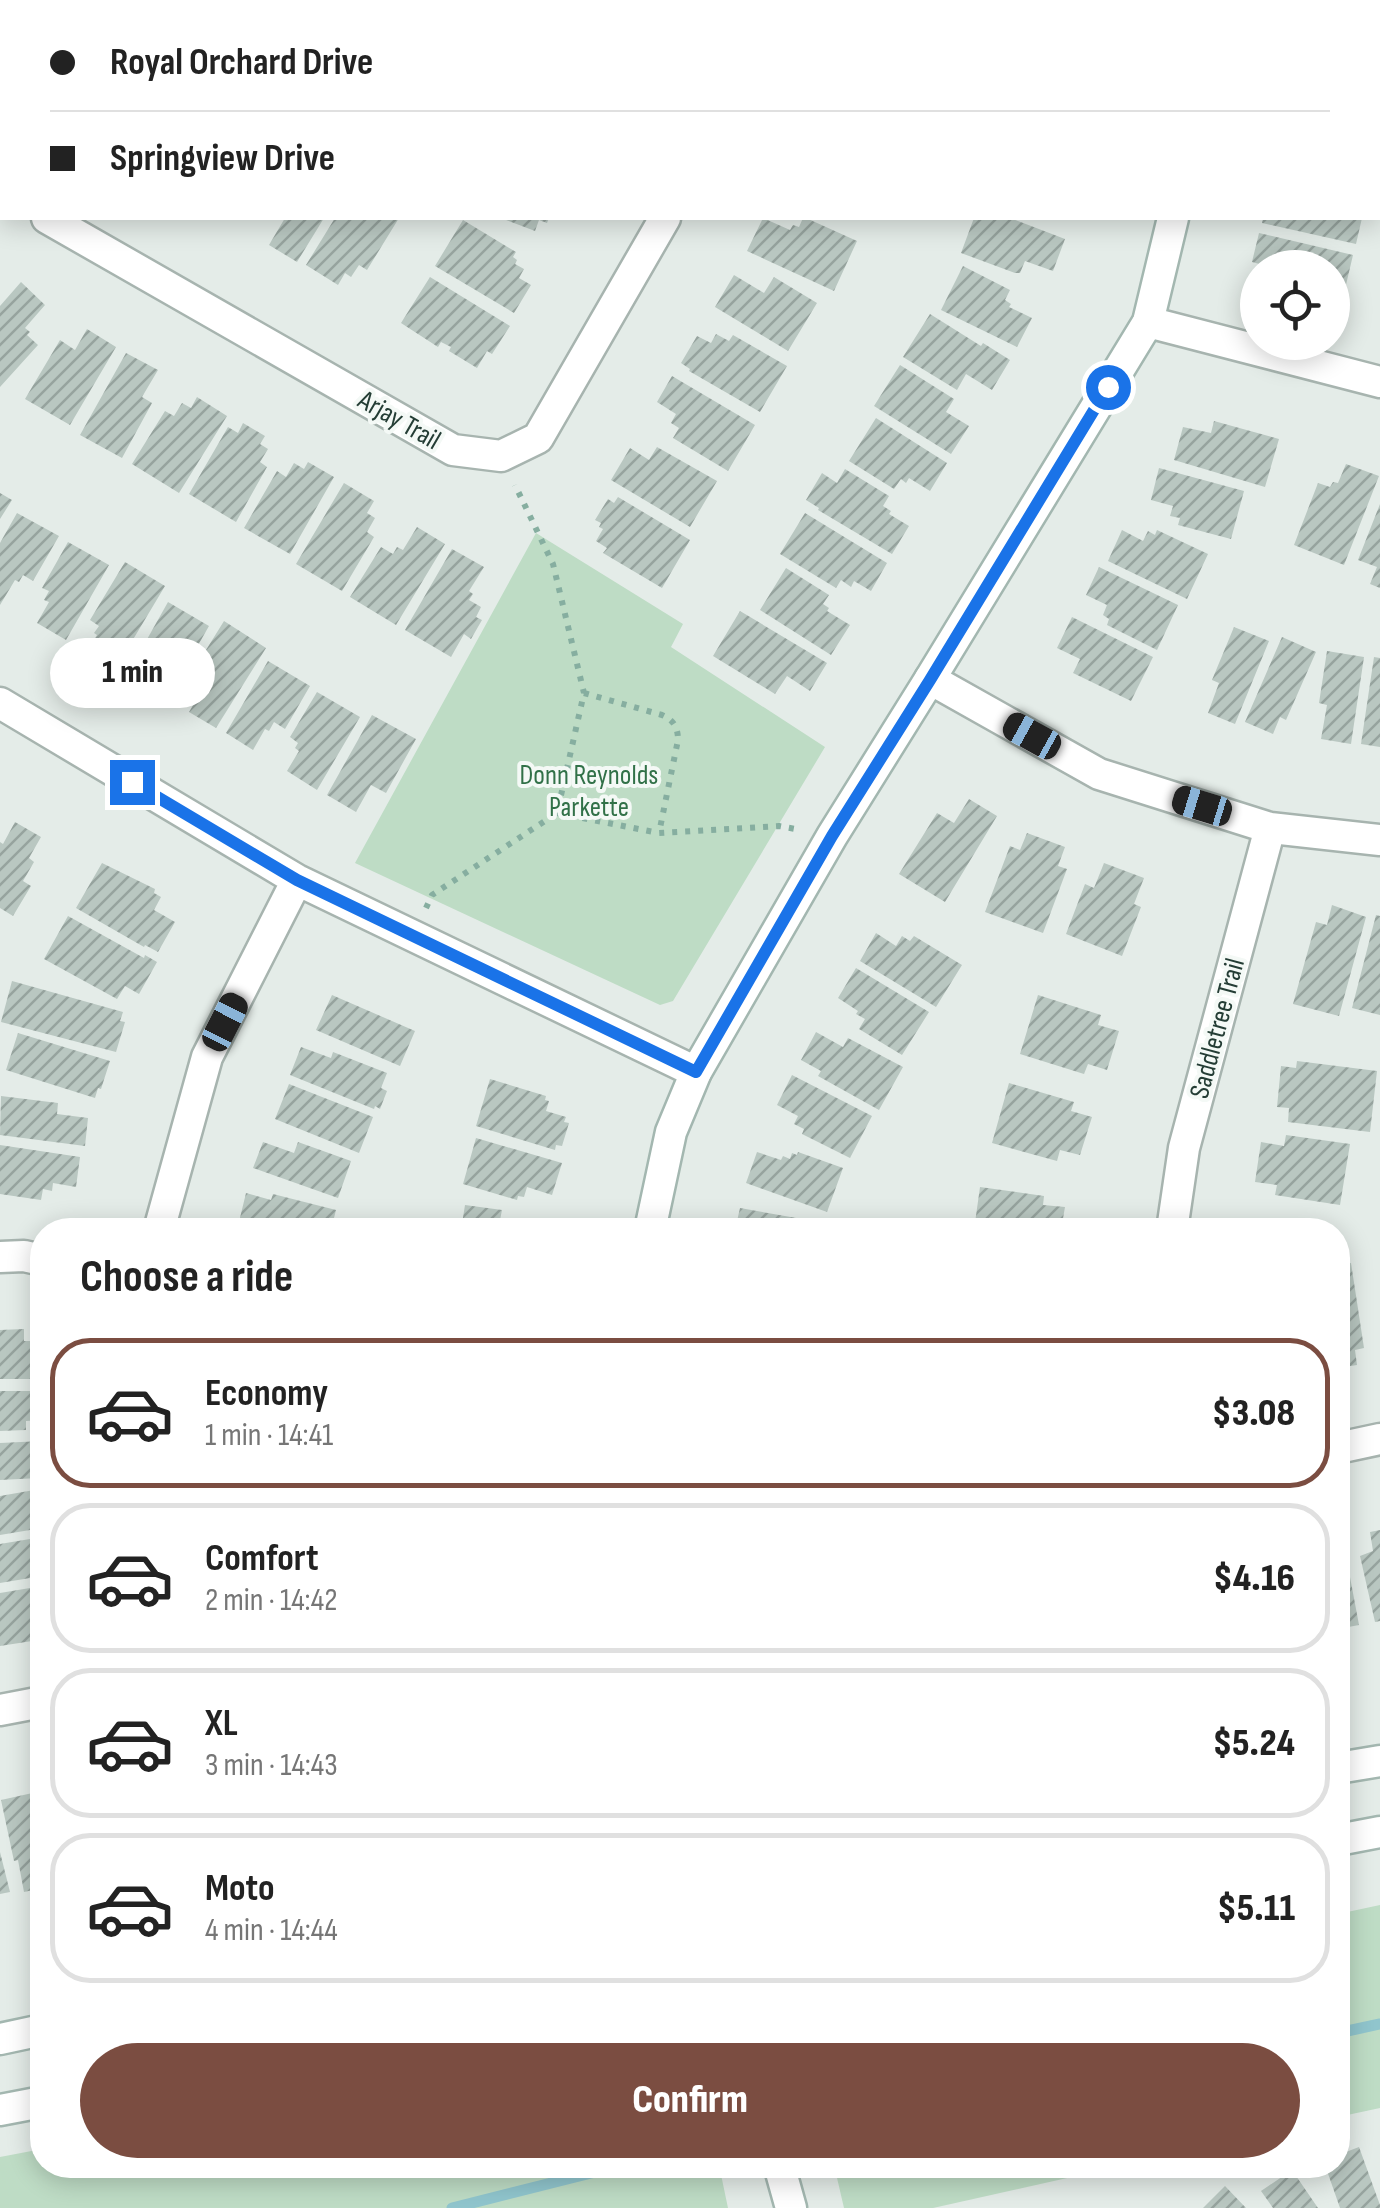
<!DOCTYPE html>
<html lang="en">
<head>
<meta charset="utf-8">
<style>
	body { margin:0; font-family:"Sofia Sans Condensed",sans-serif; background:#f6f6f6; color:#222; height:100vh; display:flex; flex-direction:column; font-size:38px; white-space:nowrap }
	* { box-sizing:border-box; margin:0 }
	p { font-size:32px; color:#767676 }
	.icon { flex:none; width:55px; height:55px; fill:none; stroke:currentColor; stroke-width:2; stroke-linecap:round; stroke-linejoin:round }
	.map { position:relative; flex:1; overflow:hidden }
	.sheet { position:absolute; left:30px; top:1218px; width:1320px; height:960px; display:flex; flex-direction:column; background:#fff; border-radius:40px; box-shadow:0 5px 25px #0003 }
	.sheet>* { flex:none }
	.top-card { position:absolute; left:0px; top:0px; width:1380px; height:220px; box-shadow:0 5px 25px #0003; display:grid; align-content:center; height:220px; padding:0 50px; background:#fff }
	.buttons { position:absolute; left:1240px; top:250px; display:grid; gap:20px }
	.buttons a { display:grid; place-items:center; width:110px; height:110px; border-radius:50%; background:#fff; box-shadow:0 5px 25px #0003; font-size:50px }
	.end { position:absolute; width:45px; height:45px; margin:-22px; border:12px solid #1a73e8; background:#fff; box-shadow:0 0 0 5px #fff }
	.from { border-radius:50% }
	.bubble { position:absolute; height:70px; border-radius:35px; background:#fff; box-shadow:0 5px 25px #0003; font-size:32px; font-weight:800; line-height:70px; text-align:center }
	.car { position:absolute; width:30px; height:60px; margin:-30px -15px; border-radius:12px; box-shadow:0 0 8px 2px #0007; background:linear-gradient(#222 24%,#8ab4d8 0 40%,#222 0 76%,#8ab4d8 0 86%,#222 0) }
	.top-card b { display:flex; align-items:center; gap:35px; height:95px; font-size:38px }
	.top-card b+b { border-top:2px solid #e0e0e0 }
	.top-card i { width:25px; height:25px; background:#222 }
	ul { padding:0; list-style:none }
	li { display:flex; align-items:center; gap:30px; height:150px; margin:0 20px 15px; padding:0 30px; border:5px solid #e0e0e0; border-radius:40px }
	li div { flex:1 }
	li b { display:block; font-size:38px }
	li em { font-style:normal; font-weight:800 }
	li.current { border-color:#7b4d41 }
	li>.icon { width:90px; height:90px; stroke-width:1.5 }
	h2 { padding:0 50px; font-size:45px; line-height:120px }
	.cta { display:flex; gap:20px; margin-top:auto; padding:20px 50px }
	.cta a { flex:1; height:115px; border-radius:60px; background:#7b4d41; color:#fff; font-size:40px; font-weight:800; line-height:115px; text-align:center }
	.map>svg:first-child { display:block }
	.built { fill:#d2dcd7 }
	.park { fill:#bedcc5 }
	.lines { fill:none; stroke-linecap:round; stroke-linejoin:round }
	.stream { stroke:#90c5cd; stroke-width:11 }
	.building { fill:url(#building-hatch) }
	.street-casing { stroke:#a7b4af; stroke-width:35 }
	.secondary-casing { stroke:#a3b7b0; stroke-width:35 }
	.path { stroke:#86aea0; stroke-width:6; stroke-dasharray:5 8; stroke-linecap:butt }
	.street { stroke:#fff; stroke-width:30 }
	.secondary { stroke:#fff; stroke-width:30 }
	.route { stroke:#1a73e8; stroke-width:12 }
	.labels { text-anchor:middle; stroke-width:8; stroke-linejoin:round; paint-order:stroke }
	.street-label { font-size:28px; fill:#243d35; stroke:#f4f9f6 }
	.park-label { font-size:28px; fill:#317148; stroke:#f4f9f6 }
</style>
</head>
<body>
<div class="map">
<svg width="1380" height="2208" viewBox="0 0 1380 2208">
	<defs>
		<pattern id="building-hatch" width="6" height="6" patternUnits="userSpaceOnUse" patternTransform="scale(2.5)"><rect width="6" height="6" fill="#b9c7c1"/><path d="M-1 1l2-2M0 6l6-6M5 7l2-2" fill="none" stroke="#96a39e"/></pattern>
	</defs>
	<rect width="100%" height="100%" fill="#e4ece8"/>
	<path class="built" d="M1265,0H1380V139L1378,138V2H1265Z"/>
	<path class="park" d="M536,533L683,624L671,647L825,747L673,1001L660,1005L355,863Z
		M1380,1905V2108L1338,2117V1914Z
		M42,2149V2165H719L728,2208H0V2157Z
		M834,2165H1125L933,2208H844Z"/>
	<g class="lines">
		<path class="stream" d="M1338,2033L1380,2024
			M452,2208L623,2165"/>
	</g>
	<path class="building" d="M285,218H324L297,262L269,245Z
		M335,218H399L367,270L359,265L351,277L345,273L338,285L306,265Z
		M501,218H549L547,223L539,220L535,231Z
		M763,218L790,230L793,225L799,227L803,218H806L857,241L834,291L747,251Z
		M974,218H1010L1065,239L1053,271L1025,261L1020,273H1015L961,253Z
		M1263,218H1362L1356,244L1262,223Z
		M463,220L516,252L513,257L517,260L515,264L524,269L519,278L531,285L514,313L435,266Z
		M1259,233L1353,255L1341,306L1332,303V268H1275L1252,262Z
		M963,266L1010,290L1005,300L1011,304L1009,307L1032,318L1017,347L941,310Z
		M734,275L764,293L774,277L817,303L788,351L715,307Z
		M430,277L510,326L492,354L487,351L477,368L449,351L451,347L441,342L438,347L401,323Z
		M21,282L45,305L25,328L30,332L27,335L38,345L0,387V306Z
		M930,314L981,346L983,343L1010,360L992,390L966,374L957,390L903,357Z
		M87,329L116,347L70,425L25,399L60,340L75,350Z
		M716,334L729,341L733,335L787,366L760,412L689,371L690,369L681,363L697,336L711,343Z
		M126,353L158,370L142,397L152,403L122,458L80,435Z
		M900,365L954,399L946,412L969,426L951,454L874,406Z
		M672,376L755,425L728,471L673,438L679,428L671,423L676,414L657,402Z
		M197,397L227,416L179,493L132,464L165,411L174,416L182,403L191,408Z
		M876,418L947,463L930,491L909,478L906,483L901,479L894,489L849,461Z
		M1214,421L1279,439L1265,487L1174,460L1183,427L1211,433Z
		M243,423L265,436L260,444L268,449L260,462L267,467L236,522L189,494L228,427L238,433Z
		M657,447L717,481L690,527L611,480L630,448L649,460Z
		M308,462L334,477L290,554L244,528L277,471L286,477L294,463L304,469Z
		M1346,464L1379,476L1344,565L1294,545L1318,483L1330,487L1333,482L1338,483Z
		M1159,468L1244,491L1231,539L1178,525L1180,518L1170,516L1173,506L1151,500Z
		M845,469L889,496L883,506L891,511L889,514L909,526L892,554L818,510L819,508L806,500L822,473L837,483Z
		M344,483L374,501L367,513L375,518L367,532L374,537L342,591L296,564Z
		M0,493L12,500L0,519Z
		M618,497L690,540L662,588L603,553L607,548L596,541L603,529L599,527L601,523L595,520L608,499L614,503Z
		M1380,504V588L1370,584L1377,567L1358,560Z
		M17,513L59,536L33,581L23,575L19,582L15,580L0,605V543Z
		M805,513L887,563L871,591L854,581L851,587L841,580L836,588L780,554Z
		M417,527L445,544L396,625L350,597L381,547L393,554L397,547L403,550Z
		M1122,530L1143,541L1148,531L1155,535L1157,530L1208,554L1187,599L1108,561Z
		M68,542L109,565L66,640L37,623L49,602L44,600L49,591L42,588Z
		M452,549L484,567L469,591L473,594L469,600L481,607L476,617L482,620L471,639L464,634L451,657L405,630Z
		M125,562L165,586L116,668L87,651L97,635L94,633L99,626L90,620Z
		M1099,567L1178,605L1157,650L1107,625L1109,619L1103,615L1107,605L1086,595Z
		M786,568L829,595L823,604L829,608L827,611L850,625L831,655L760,610Z
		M168,602L209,626L185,668L174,662L169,671L164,669L151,691L123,675L138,648L141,650Z
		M740,611L827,663L810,691L787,676L775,694L713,656Z
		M1072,617L1153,657L1131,701L1073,673L1080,659L1057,648Z
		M224,621L266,648L216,728L189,712L198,697L192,694L197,685L188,679Z
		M1234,627L1269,641L1235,724L1208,713L1219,683L1212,680Z
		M1282,637L1316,652L1286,720L1280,717L1273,734L1245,722Z
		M1327,651L1364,657L1351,744L1321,739L1327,705L1319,703Z
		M1374,657L1380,658V747L1361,744Z
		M268,661L310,686L285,729L274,722L269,731L265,729L253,750L226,733Z
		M317,692L360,717L317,790L287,771L299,751L295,748L298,743L290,737Z
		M372,715L416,739L386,793L371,785L356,812L327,795Z
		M969,799L997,816L945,902L899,874L937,813L954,823Z
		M15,822L41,837L29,858L34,862L23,881L31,886L13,916L0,908V842L3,844Z
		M1027,833L1065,847L1058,866L1067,869L1043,933L985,912L1010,846L1020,850Z
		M102,863L155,889L154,893L161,897L154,910L175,922L158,952L145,945L144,947L76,908Z
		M1104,863L1144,878L1134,904L1141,907L1122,956L1066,934L1085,884L1094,888Z
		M1332,905L1366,917L1339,1016L1293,1004L1316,922L1327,925Z
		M1376,915L1380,916V1015L1352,1008Z
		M68,916L144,958L145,955L157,962L139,994L125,986L117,999L44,959Z
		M876,933L896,946L902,936L910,941L914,936L962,965L936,1007L860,961Z
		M856,968L929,1012L902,1055L859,1029L865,1019L856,1014L858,1011L838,998Z
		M12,981L123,1012L120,1021L125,1022L116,1052L1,1022Z
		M332,995L415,1031L400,1066L316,1030Z
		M1038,995L1101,1015L1098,1025L1119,1031L1107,1070L1088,1064L1084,1074L1020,1054Z
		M816,1032L843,1047L848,1038L903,1067L879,1110L818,1076L821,1071L801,1060Z
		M18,1033L110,1061L101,1089L98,1088L95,1098L6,1070Z
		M301,1047L331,1058L333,1052L387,1073L381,1088L387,1091L380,1109L375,1106L374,1109L290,1075Z
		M1297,1061L1377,1071L1370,1132L1288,1122L1289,1108L1277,1107L1281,1066L1296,1068Z
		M792,1075L872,1116L850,1158L802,1134L804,1129L794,1124L798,1116L777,1105Z
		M490,1079L546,1096L545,1100L549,1101L546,1111L566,1117L564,1122L569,1123L562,1146L556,1145L555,1150L476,1126Z
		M1009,1083L1074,1102L1071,1111L1092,1117L1080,1155L1060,1150L1057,1161L992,1143Z
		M289,1084L373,1117L359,1153L275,1119Z
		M1,1096L58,1103L57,1114L88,1118L85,1146L0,1135Z
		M1286,1135L1350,1144L1340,1205L1275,1195L1277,1185L1255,1182L1261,1142L1284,1146Z
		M476,1138L562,1163L552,1195L527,1187L524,1197L518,1196L517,1200L463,1184Z
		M263,1142L294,1153L298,1142L351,1161L338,1198L253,1168Z
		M0,1145L80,1157L76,1187L53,1183L52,1191L43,1189L41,1200L0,1194Z
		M757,1152L781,1160L783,1156L790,1159L792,1153L797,1155L798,1152L843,1168L827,1212L746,1183Z
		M980,1187L1044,1196L1043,1205L1065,1207L1061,1230H974Z
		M246,1193L271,1200L273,1194L336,1210L331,1230H253L238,1226Z
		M465,1205L502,1210L500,1220L519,1223L518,1230H461Z
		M740,1208L819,1222L818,1230H735Z
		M1351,1263L1364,1348L1355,1350L1357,1365L1338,1368V1265Z
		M24,1329V1341H34V1347H42V1379H0V1330Z
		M0,1391H42V1420L26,1421V1430L0,1431Z
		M42,1441V1471H39V1478L0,1480V1443Z
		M40,1489L42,1495V1528L0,1535V1496Z
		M1380,1530V1621L1375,1622L1360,1556L1373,1551L1370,1532Z
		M42,1537V1576L0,1583V1544Z
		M1347,1561L1359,1625L1338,1629V1563Z
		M42,1586V1644L32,1645V1641L0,1646V1593Z
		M37,1792L42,1817V1888L24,1892L18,1860L14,1861L1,1800Z
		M0,1852L10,1892L0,1894Z
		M1359,2147L1380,2205V2208H1340L1325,2165H1338V2155Z
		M1292,2170L1318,2208H1273L1261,2191Z
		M1225,2186L1246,2208H1203Z"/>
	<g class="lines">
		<g class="street-casing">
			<path id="street" d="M856,0L875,2
				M751,2L752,0
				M0,149L2,153
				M47,218L453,450L501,456L538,438L665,218
				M1148,322L1380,382
				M930,679L1099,774L1270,828L1380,840
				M0,703L297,880L696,1072
				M159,1230L207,1057L297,880
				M1172,1230L1184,1148L1270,828
				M0,1257L24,1256L42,1260
				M1338,1448L1380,1439
				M0,1710L42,1702"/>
		</g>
		<g class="secondary-casing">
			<path id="secondary" d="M1221,2V0
				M650,1230L671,1132L696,1072L832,836L930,679L1148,322L1173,218
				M1338,1768L1380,1761
				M1338,1840L1380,1832
				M0,2039L42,2030
				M0,2110L42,2102
				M779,2165L791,2208"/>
		</g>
		<path class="path" d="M1378,76L1380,70
			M584,693L662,715C674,720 678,728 678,740L659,833L779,826L801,830
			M557,813L659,833
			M426,908L432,895L557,813L584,693L553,564L515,485"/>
		<use href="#street" class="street"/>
		<use href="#secondary" class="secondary"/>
	</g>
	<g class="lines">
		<path class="route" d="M132,782L297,880L696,1072L832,836L930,680L1108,387"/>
	</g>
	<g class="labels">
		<g class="street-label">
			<text transform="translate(400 419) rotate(30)" y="10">Arjay Trail</text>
			<text transform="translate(1216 1028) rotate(-75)" y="10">Saddletree Trail</text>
		</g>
		<g class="park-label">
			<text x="589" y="784">Donn Reynolds<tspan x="589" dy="32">Parkette</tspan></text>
		</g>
	</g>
</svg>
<div class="buttons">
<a><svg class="icon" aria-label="locate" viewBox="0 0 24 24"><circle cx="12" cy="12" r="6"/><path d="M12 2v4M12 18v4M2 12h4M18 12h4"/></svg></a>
</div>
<i class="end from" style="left:1108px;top:387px"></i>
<i class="end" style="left:132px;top:782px"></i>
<div class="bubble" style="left:50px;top:638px;width:165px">1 min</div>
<i class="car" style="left:1032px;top:736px;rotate:299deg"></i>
<i class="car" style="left:1202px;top:806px;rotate:287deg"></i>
<i class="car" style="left:225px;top:1022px;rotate:27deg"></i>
<div class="top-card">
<b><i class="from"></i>Royal Orchard Drive</b>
<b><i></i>Springview Drive</b>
</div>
<section class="sheet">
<h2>Choose a ride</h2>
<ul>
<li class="current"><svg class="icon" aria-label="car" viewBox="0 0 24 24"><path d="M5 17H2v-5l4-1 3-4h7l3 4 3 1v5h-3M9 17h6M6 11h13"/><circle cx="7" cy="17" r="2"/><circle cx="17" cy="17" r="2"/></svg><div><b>Economy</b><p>1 min · 14:41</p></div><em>$3.08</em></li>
<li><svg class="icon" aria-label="car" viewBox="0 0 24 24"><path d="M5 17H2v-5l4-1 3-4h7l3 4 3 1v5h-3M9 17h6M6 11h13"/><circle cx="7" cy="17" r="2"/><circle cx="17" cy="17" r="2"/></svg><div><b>Comfort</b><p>2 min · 14:42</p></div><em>$4.16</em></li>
<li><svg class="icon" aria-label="car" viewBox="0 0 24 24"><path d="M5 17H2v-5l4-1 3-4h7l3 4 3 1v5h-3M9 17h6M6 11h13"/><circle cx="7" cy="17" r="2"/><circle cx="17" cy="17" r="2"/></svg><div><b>XL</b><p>3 min · 14:43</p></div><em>$5.24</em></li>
<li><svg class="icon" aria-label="car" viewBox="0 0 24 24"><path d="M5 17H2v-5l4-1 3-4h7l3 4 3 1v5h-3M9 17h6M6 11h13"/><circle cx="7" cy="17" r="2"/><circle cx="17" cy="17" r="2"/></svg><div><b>Moto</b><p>4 min · 14:44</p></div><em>$5.11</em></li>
</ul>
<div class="cta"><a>Confirm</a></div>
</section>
</div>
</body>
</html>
